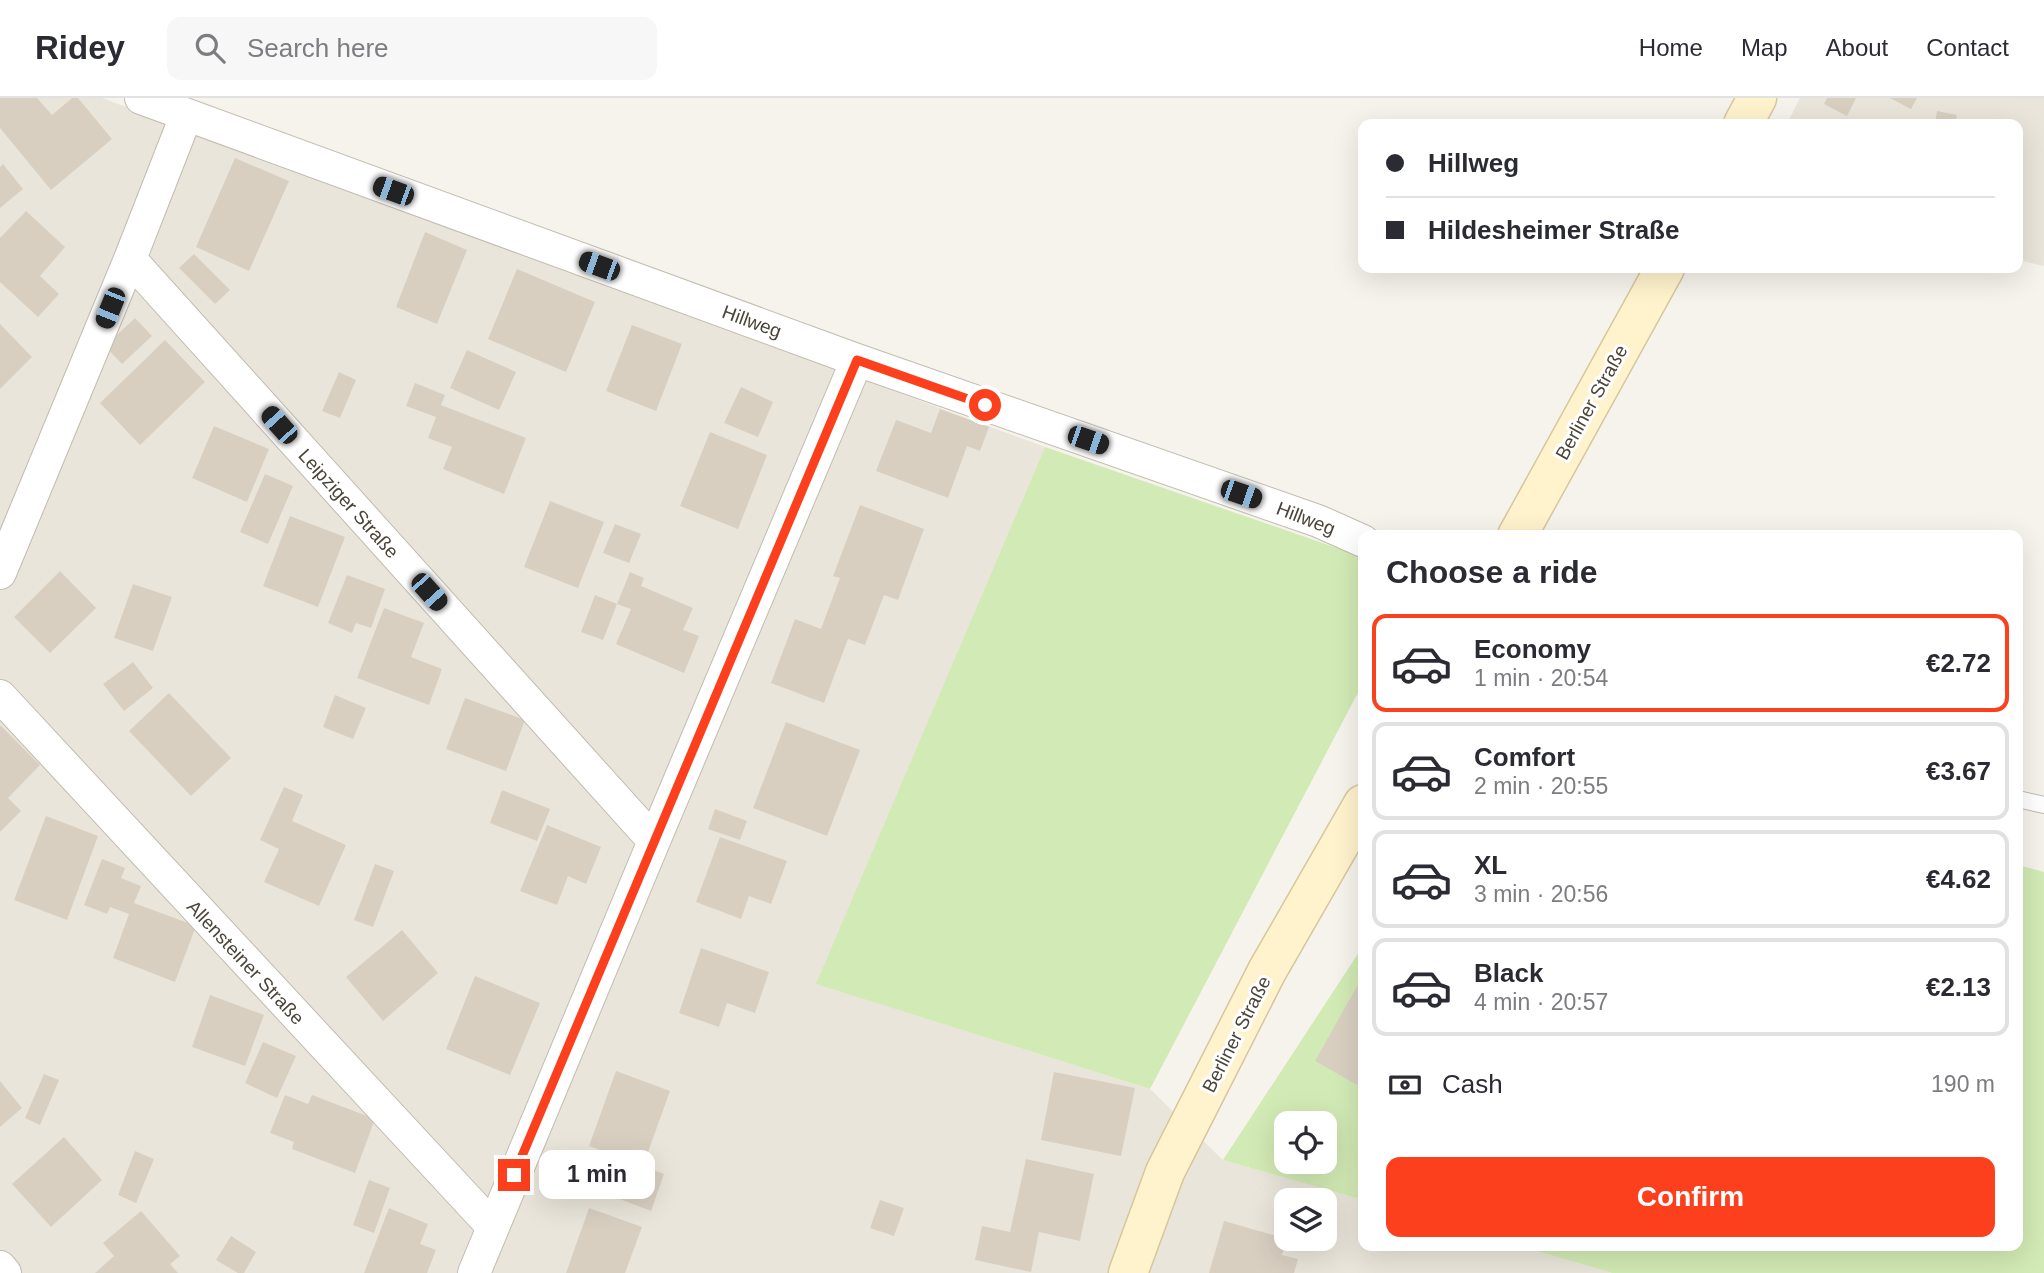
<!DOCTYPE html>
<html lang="en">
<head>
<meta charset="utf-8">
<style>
	body { margin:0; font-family:Helvetica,sans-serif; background:#f7f7f7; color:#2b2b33; height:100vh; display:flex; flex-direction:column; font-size:26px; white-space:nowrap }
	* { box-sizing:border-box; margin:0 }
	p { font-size:23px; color:#7c7c81 }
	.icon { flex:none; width:38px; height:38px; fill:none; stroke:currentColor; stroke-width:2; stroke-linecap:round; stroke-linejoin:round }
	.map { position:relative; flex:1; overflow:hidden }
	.drawer { position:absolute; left:1358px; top:432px; width:665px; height:721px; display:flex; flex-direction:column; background:#fff; border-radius:14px; box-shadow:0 7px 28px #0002 }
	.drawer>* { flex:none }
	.hud { position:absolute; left:1358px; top:21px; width:665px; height:154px; border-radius:14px; box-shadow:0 7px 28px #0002; display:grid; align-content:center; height:154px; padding:0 28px; background:#fff }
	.fabs { position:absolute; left:1274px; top:1013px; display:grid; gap:14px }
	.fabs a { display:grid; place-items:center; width:63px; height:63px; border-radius:14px; background:#fff; box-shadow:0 7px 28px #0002; font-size:35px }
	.end { position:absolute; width:32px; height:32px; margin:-16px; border:9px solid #fc3f1d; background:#fff; box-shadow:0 0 0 4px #fff }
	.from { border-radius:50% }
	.bubble { position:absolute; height:49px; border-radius:14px; background:#fff; box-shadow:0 7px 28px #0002; font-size:23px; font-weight:700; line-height:49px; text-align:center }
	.car { position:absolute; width:21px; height:42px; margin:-21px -10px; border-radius:9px; box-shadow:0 0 5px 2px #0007; background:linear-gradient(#222 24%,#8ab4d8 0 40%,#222 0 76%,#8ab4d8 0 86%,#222 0) }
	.hud b { display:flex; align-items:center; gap:24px; height:66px; font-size:26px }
	.hud b+b { border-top:2px solid #e1e1e2 }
	.hud i { width:18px; height:18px; background:#2b2b33 }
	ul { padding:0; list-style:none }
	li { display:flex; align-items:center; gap:21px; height:98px; margin:0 14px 10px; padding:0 14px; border:4px solid #e1e1e2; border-radius:14px }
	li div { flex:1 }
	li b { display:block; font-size:26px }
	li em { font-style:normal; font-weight:700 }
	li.selected { border-color:#fc3f1d }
	li>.icon { width:63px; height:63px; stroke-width:1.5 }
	h2 { padding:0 28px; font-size:32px; line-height:84px }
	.pay { display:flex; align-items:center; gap:18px; height:77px; padding:0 28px; font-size:26px }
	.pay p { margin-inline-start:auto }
	.button { display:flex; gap:14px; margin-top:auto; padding:14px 28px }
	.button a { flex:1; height:80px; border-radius:14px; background:#fc3f1d; color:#fff; font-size:28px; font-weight:700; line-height:80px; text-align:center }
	header { display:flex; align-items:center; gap:42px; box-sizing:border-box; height:98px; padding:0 35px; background:#fff; border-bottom:2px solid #e1e1e2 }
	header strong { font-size:33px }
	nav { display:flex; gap:38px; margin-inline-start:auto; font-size:24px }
	.search { width:490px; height:63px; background:#f7f7f7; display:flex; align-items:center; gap:18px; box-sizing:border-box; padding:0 24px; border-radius:14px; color:#7c7c81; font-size:26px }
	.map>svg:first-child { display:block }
	.residential { fill:#eae5da; fill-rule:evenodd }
	.green { fill:#d2eab5; fill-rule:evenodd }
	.building { fill:#d8cfc1 }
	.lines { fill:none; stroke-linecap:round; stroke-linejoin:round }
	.lane-casing { stroke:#c2bbae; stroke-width:18 }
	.street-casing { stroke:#c2bbae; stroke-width:34 }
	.secondary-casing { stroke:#d6c79b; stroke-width:41 }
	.lane { stroke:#fff; stroke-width:16 }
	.street { stroke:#fff; stroke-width:32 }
	.secondary { stroke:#fff3cd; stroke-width:38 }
	.route { stroke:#fc3f1d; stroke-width:9 }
	.labels { text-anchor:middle; stroke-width:6; stroke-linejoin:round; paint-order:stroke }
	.street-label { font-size:19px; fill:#4b4439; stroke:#fff }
</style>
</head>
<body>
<header>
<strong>Ridey</strong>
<div class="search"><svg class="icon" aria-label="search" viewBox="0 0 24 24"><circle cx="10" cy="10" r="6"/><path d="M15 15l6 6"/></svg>Search here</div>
<nav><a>Home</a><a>Map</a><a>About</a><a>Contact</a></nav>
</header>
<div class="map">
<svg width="2044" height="1175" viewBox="0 0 2044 1175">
	<rect width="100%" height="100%" fill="#f6f3ec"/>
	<path class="residential" d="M0,0H102L1045,349L817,886L1150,991L1223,1062L1363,1102V1148H1520L1612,1175H0ZM1286,1102H1325V1141H1286Z
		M1800,0H2044V168L2018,162V26H1787Z"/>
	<path class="green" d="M1045,349L1363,459V585L1150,991L816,886Z
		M2018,767L2044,774V1175H1612L1520,1148H2018Z
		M1363,848V1102L1223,1062ZM1286,1026H1325V1064H1286Z"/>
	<path class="building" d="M0,0H37L52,17L72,0H78L112,41L51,92L0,30Z
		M1827,0H1856L1847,18L1824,6Z
		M1890,0H1917L1911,11Z
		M1937,13L1957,17L1955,26H1935Z
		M235,60L289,83L249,173L196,149Z
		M3,66L23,91L0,110V69Z
		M26,113L65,149L40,178L59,196L38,219L0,184V140Z
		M425,134L467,152L437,226L396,209Z
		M194,156L230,192L215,206L179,170Z
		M517,171L595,204L566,274L488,241Z
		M135,220L152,238L122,266L105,248Z
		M0,226L32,259L0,291Z
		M632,227L682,246L656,313L606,293Z
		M165,242L205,284L140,347L100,305Z
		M467,252L516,274L499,312L450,290Z
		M339,274L356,282L340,320L322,313Z
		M415,285L445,297L441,307L526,340L504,396L443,371L452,349L428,340L436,319L406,308Z
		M741,289L773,304L758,339L724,325Z
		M940,311L989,329L980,353L967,348L948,400L876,373L896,322L931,335Z
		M214,328L269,351L247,404L192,380Z
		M710,334L767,357L738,431L680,408Z
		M265,376L293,388L268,446L240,434Z
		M550,403L604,424L578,490L524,469Z
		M860,407L924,431L898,502L884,497L865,547L848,541L824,605L771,585L795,521L821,531L840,480L833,478Z
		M290,418L345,439L318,509L263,488Z
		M615,426L641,436L629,465L603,455Z
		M60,473L96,510L50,555L14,519Z
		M630,474L644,480L641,488L693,510L683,532L699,538L684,575L616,546L631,511L617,506Z
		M347,477L385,491L371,530L356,525L352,535L328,525Z
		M133,486L172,499L153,553L114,540Z
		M595,497L617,506L603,542L581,534Z
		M384,510L424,525L411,559L442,571L429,607L357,580Z
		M133,564L153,590L124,613L103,586Z
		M169,595L231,660L191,698L129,633Z
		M335,597L366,610L353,641L323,629Z
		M465,600L525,622L506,673L446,651Z
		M786,624L860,652L827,738L753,710Z
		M0,627L40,667L8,700L21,713L0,734Z
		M284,689L303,697L292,723L346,747L319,808L264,784L279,751L260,742Z
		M502,692L550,711L537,743L490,725Z
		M715,711L747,723L740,742L708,731Z
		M46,718L98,738L67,822L14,802Z
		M547,727L601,749L586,786L568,778L557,807L520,793Z
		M720,739L787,763L771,806L749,798L741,821L696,804Z
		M102,761L125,770L121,780L141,788L134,805L196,828L175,884L113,860L129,816L110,809L107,816L84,807Z
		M375,766L394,773L373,829L354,822Z
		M402,832L438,875L383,923L346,879Z
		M701,850L769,874L755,915L727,905L719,929L679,915Z
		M475,878L540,905L510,977L446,951Z
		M1360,883L1363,885V981L1359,988L1315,963Z
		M210,897L264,917L245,968L192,949Z
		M263,944L296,958L277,1000L245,985Z
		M616,973L670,993L643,1068L664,1076L651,1113L612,1098L625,1061L589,1048Z
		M1054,974L1135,990L1121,1058L1041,1042Z
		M44,976L59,982L40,1027L25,1020Z
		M0,983L22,1010L0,1029Z
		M285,997L308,1006L312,997L375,1021L355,1075L292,1051L294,1044L270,1035Z
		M64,1039L102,1082L51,1129L12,1086Z
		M135,1053L154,1061L136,1105L118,1097Z
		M1026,1061L1094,1076L1080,1143L1039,1134L1031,1174L975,1162L982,1128L1010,1134Z
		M369,1082L390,1090L374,1135L353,1127Z
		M880,1102L904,1110L894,1138L870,1130Z
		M389,1110L428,1126L420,1146L436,1152L427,1175H364Z
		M589,1110L642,1129L625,1175H566Z
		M141,1113L180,1158L170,1166L178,1175H95L114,1158L103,1145Z
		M1224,1123L1287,1141L1282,1157L1298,1161L1294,1175H1209Z
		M231,1138L256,1154L244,1175H238L216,1162Z"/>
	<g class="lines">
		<g class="lane-casing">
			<path id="lane" d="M2018,701L2044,707"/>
		</g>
		<g class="street-casing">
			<path id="street" d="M141,0L857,262L1318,423L1363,443
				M130,161L654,743
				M0,475L130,161L186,18
				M0,598L493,1129
				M0,1169L5,1175
				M474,1175L654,743L857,262"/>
		</g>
		<g class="secondary-casing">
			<path id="secondary" d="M1743,26L1757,0
				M1517,438L1665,170
				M1128,1175L1165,1074L1267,873L1363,706"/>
		</g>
		<use href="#lane" class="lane"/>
		<use href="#street" class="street"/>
		<use href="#secondary" class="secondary"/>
	</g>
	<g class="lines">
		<path class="route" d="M514,1077L857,262L985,307"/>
	</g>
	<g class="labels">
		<g class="street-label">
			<text transform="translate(752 223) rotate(20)" y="7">Hillweg</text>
			<text transform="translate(1591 304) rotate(-61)" y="7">Berliner Straße</text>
			<text transform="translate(349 405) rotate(48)" y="7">Leipziger Straße</text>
			<text transform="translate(1306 420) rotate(21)" y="7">Hillweg</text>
			<text transform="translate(246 864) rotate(47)" y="7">Allensteiner Straße</text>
			<text transform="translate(1236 936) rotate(-63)" y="7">Berliner Straße</text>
		</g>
	</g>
</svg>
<div class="fabs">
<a><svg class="icon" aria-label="locate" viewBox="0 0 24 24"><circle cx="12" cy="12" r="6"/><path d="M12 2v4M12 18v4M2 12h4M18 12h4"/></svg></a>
<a><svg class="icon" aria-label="layers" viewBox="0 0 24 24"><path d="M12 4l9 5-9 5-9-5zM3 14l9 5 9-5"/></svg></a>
</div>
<i class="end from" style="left:985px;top:307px"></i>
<i class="end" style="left:514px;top:1077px"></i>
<div class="bubble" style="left:539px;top:1052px;width:116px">1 min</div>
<i class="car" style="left:393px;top:93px;rotate:290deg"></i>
<i class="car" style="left:599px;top:168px;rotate:290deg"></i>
<i class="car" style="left:110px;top:210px;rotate:202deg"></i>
<i class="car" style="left:279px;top:327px;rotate:318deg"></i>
<i class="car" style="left:1088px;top:342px;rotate:109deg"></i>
<i class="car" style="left:1241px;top:396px;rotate:109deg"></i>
<i class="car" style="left:429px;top:494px;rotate:138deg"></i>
<div class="hud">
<b><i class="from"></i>Hillweg</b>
<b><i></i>Hildesheimer Straße</b>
</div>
<section class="drawer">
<h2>Choose a ride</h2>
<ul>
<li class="selected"><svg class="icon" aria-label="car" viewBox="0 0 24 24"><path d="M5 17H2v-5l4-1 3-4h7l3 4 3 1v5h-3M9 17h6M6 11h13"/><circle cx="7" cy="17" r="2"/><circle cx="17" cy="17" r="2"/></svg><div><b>Economy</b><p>1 min · 20:54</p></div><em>€2.72</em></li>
<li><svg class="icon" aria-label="car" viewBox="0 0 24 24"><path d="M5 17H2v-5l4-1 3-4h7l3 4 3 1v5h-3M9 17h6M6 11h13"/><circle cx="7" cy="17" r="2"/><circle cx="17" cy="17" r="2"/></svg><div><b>Comfort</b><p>2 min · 20:55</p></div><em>€3.67</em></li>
<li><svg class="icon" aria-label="car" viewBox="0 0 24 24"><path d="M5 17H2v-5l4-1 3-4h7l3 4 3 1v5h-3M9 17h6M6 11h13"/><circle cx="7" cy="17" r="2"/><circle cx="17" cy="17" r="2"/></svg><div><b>XL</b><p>3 min · 20:56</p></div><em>€4.62</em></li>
<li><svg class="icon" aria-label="car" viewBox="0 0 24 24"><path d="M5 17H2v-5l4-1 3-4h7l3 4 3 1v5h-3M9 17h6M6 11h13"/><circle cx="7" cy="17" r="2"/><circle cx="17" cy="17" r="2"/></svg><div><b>Black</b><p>4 min · 20:57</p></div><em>€2.13</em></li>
</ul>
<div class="pay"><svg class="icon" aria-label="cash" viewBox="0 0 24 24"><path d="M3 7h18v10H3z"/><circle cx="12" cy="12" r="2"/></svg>Cash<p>190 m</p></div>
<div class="button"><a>Confirm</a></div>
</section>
</div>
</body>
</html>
